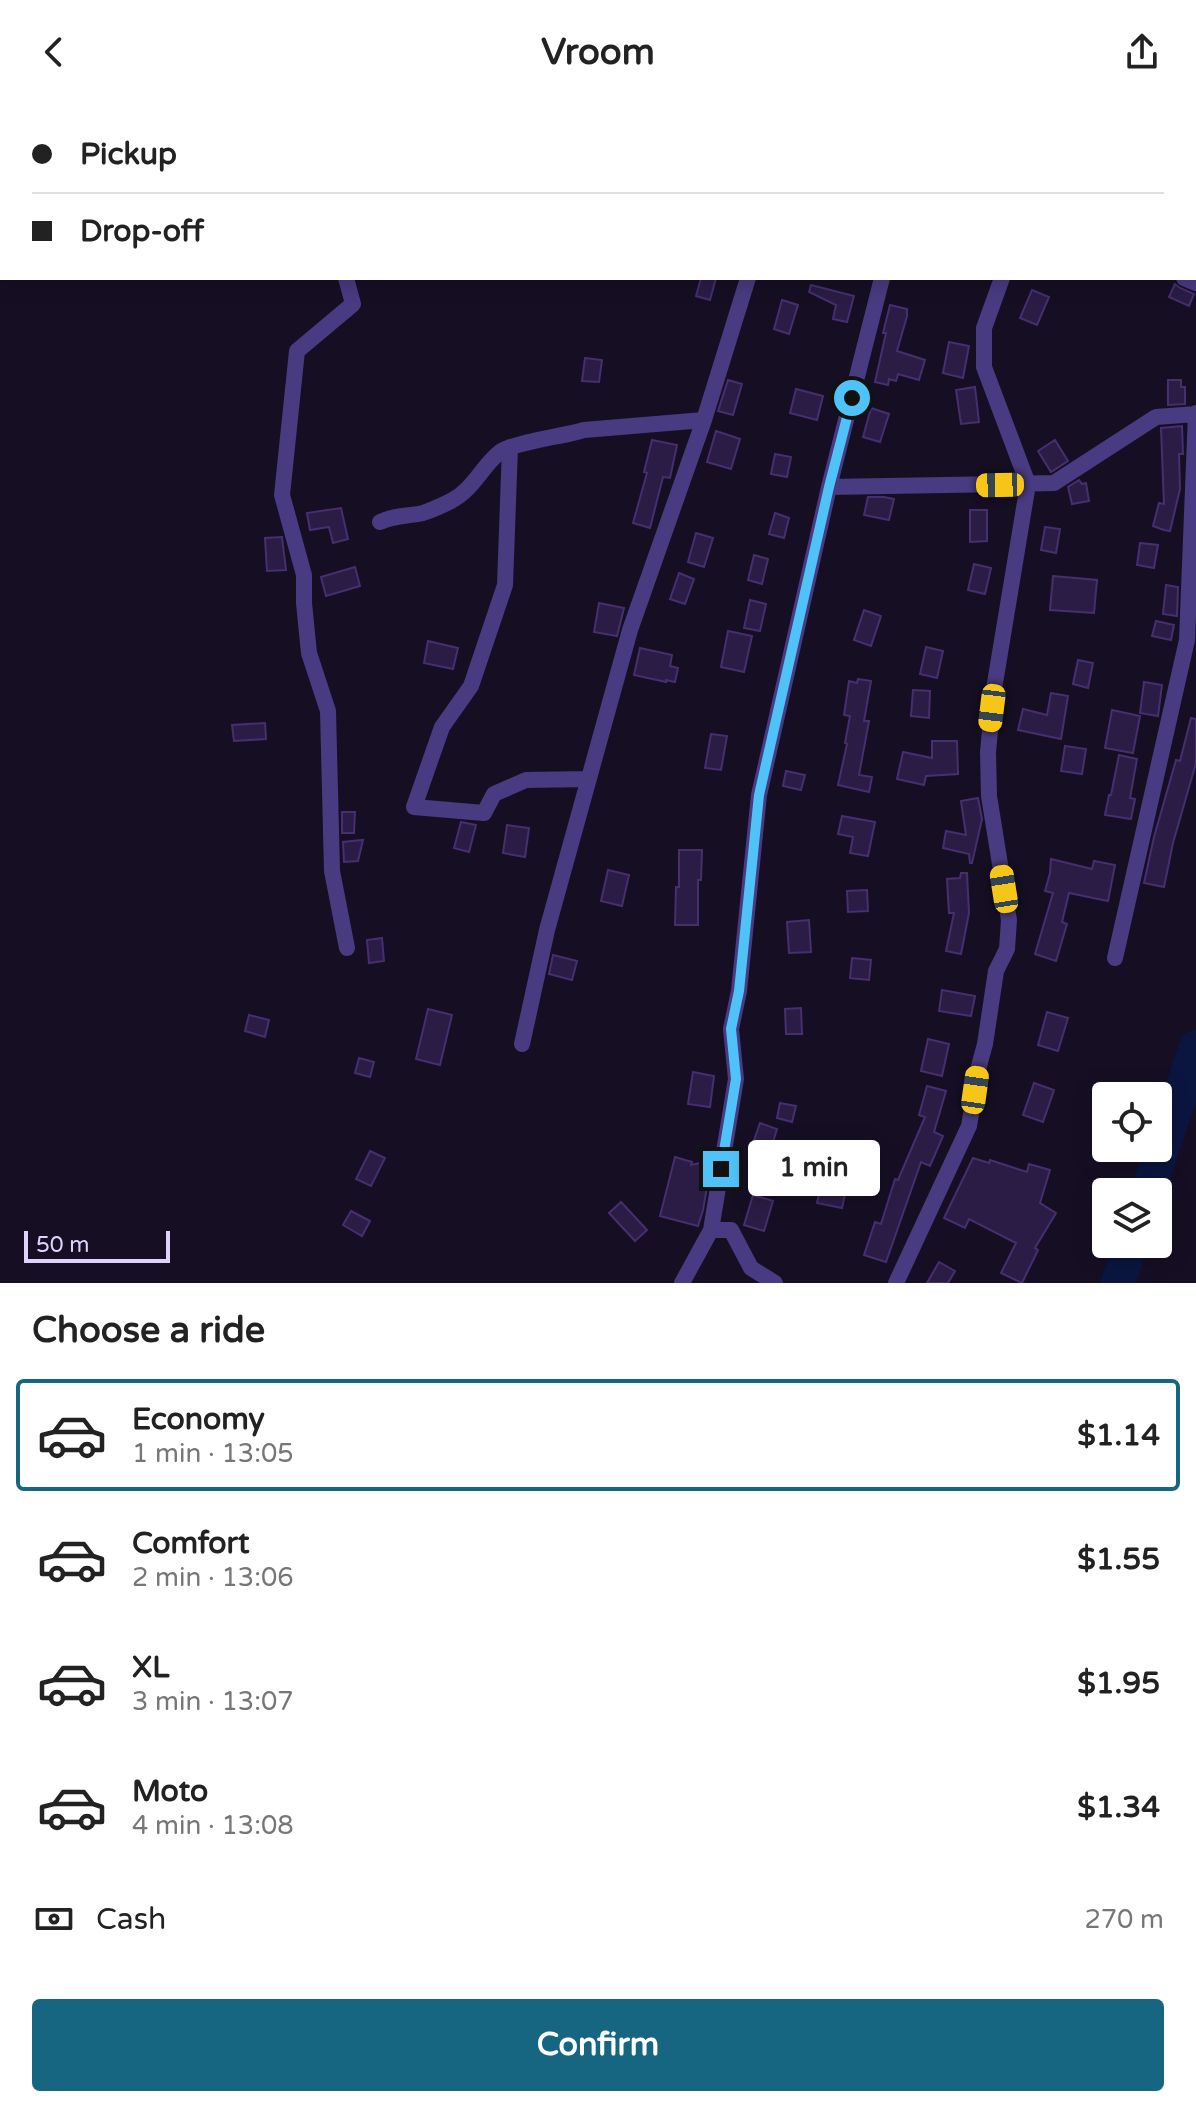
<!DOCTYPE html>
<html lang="en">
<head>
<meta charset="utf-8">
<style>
	body { margin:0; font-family:"Varela Round",sans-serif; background:#f6f6f6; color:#222; height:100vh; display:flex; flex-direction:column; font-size:30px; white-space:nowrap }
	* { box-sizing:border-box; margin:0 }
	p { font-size:26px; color:#767676 }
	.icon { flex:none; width:44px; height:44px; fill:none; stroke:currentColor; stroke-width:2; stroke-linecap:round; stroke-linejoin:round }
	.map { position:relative; height:1179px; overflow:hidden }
	.drawer { display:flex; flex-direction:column; background:#fff; flex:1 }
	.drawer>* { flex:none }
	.guide { position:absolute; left:0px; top:0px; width:1196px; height:176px; box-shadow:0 4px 20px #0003; display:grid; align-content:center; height:176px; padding:0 32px; background:#fff }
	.controls { position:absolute; left:1092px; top:978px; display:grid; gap:16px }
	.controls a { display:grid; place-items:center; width:80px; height:80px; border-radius:8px; background:#fff; box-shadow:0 4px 20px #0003; font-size:40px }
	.scale { position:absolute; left:24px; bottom:20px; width:146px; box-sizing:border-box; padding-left:8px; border:4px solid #dfd3fe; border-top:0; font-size:22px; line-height:28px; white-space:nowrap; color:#dfd3fe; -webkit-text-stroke:6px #160f24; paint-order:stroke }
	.end { position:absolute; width:36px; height:36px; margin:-18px; border:10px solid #4fc3f7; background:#111; box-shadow:0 0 0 4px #111 }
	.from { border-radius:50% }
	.bubble { position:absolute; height:56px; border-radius:8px; background:#fff; box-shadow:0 4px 20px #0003; font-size:26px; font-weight:700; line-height:56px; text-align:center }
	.car { position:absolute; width:24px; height:48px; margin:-24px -12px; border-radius:10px; box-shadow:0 0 6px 2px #0007; background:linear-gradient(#f5c518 24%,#345 0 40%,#f5c518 0 76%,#345 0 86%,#f5c518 0) }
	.guide b { display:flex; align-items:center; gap:28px; height:76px; font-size:30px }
	.guide b+b { border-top:2px solid #e0e0e0 }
	.guide i { width:20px; height:20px; background:#222 }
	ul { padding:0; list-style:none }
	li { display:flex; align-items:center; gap:24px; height:112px; margin:0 16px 12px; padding:0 16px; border:4px solid transparent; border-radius:8px }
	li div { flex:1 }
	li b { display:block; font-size:30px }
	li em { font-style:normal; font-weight:700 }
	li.current { border-color:#166581 }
	li>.icon { width:72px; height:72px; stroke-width:1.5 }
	h2 { padding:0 32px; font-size:36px; line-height:96px }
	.pay { display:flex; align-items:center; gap:20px; height:88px; padding:0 32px; font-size:30px }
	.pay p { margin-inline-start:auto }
	.action { display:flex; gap:16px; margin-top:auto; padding:16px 32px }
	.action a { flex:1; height:92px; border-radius:8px; background:#166581; color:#fff; font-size:32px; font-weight:700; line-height:92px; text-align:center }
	header { display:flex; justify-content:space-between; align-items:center; height:104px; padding:0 32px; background:#fff; font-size:36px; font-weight:700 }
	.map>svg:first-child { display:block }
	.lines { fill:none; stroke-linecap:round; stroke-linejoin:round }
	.river { stroke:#0b1640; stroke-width:34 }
	.building { fill:#2a1c44; stroke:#462e6f; stroke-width:2 }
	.street { stroke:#493b81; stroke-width:16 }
	.route { stroke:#4fc3f7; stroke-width:10 }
</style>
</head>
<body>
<header><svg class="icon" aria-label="back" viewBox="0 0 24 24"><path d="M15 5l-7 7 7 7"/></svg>Vroom<svg class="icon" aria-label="share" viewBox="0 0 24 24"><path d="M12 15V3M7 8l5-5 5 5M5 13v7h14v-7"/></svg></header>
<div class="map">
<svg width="1196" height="1179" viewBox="0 0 1196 1179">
	<rect width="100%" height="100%" fill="#160f24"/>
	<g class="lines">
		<path class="river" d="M1148,1088L1196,943
			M1118,1179L1131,1140"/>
	</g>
	<path class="building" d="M701,174H716L710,196L696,192Z
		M1175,180L1180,184L1194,190L1189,202L1169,193Z
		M811,181L854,192L847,218L833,215L836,201L809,188Z
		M1032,186L1049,193L1037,221L1020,214Z
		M782,196L798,201L789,230L774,225Z
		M890,201L907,205V212L897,247L925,256L919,276L898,270L896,277L889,275L888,281L875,278L886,229H883Z
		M949,238L969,242L963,274L943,269Z
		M585,254L602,256L599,278L582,277Z
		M728,276L742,280L733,311L718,307Z
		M1168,276H1181V283H1185V300L1168,301Z
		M975,283L979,318L961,320L956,286Z
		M796,285L823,292L817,316L790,309Z
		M871,304L889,310L880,338L863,333Z
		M1182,322L1183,350H1179L1180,385L1170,427L1164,426L1153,422L1159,399L1164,400L1161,324Z
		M716,327L740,335L731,365L707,358Z
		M652,336L677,341L670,374L663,373L650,424L633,419L647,369L644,368Z
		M1055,336L1068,357L1051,368L1038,347Z
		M775,350L791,353L787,373L771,370Z
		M1079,376L1082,380L1086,379L1089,397L1072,400L1068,383Z
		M868,393H884L894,395L889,416L864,411Z
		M341,404L348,435L333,439L329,423L310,426L307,409Z
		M970,406H987V437L970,438Z
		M775,409L789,414L784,434L769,430Z
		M1045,423L1060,425L1056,449L1041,446Z
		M696,429L713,434L704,463L688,458Z
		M282,433L286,466L267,467L265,434Z
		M1140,439L1158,441L1154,464L1137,461Z
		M754,451L768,455L762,480L748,476Z
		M974,460L991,464L985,490L968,486Z
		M355,463L360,482L326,492L321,473Z
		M679,469L694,475L685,500L670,495Z
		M1053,472L1097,476L1094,509L1050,506Z
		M1166,481L1178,483L1177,512L1163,510Z
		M750,496L766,500L760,527L744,524Z
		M599,499L624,504L617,532L594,528Z
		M864,506L881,512L871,542L854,536Z
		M1156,517L1174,521L1171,536L1152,532Z
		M728,527L752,532L744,568L721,563Z
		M428,537L458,544L453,565L424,559Z
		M926,543L943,547L937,574L920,570Z
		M640,544L672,551L670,562L678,564L675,578L666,576V578L634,571Z
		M1078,556L1093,559L1088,584L1073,580Z
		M858,575L871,577L864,617H869L859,671L872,673L869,688L838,681L847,640L845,639L850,612L844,611L849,577L857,579Z
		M1144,578L1162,581L1158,612L1140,609Z
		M913,586L930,587L929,614L911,612Z
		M1051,589L1068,592L1061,635L1018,626L1023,605L1047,611Z
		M1112,606L1140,612L1133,649L1105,644Z
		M1191,614L1196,615V659L1173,739L1164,783L1144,779L1154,733L1176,656L1180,657Z
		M265,619L266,635L234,637L232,621Z
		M711,630L727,632L721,666L705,664Z
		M932,637H957L958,670L926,672L924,681L897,675L903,648L932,654Z
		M1065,642L1086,645L1082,670L1061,667Z
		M1119,651L1137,655L1130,694L1135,695L1131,715L1105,711L1109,691H1111Z
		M786,667L805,671L801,686L783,682Z
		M978,694L982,715L972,759H970L969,750L943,744L946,727L966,731L961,697Z
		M342,708H355L354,729H342Z
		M842,712L875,718L868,752L850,749L853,733L838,730Z
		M461,718L476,721L469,748L454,744Z
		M507,721L529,724L525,753L503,749Z
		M363,736L358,757L344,758L343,738Z
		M679,746H702L701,776H698V821H675L676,783H679Z
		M1051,755L1092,765L1094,757L1115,761L1108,797L1069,789L1062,818L1067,820L1056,857L1035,850L1053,789L1045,787L1050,769Z
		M608,766L629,771L622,802L601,797Z
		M961,769H967L969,809L961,850L946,847L954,809H949L947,775L960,774Z
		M867,786L868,807L848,808L847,787Z
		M809,816L811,848L789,849L787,818Z
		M382,834L384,857L369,859L367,836Z
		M553,851L577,857L572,876L549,870Z
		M852,854L871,856L869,876L850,874Z
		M942,886L975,892L971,912L939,907Z
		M801,904L802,930H786L785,905Z
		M428,905L452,911L440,961L416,955Z
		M1047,908L1068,914L1058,947L1038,941Z
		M249,911L269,916L265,933L245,927Z
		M928,935L949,940L942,972L921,967Z
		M359,954L374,958L370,973L355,969Z
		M693,968L714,972L710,1003L688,1000Z
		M1034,979L1054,986L1043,1018L1023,1011Z
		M927,982L946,987L934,1028L943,1032L930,1062L921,1058L886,1158L864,1151L875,1118L881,1120L895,1075L898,1076L925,1013L919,1011Z
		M780,999L796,1002L792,1018L777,1014Z
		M760,1019L777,1025L769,1051L751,1045Z
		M370,1047L385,1054L371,1082L356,1075Z
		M675,1053L692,1058L691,1061L705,1058L708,1077L703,1106L698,1122L660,1112Z
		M973,1054L989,1059L990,1056L1027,1068L1029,1060L1050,1066L1040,1099L1056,1109L1035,1144L1038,1146L1022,1179L1001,1169L1016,1139L969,1115L965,1124L944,1114Z
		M824,1067L849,1072L842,1104L817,1099Z
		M753,1091L773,1097L764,1127L744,1121Z
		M621,1098L647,1126L635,1137L609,1109Z
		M351,1107L370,1117L362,1132L343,1121Z
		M939,1158L955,1167L948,1179H927Z"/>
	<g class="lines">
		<path class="street" d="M298,0L299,2
			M782,2L795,0
			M931,2L932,0
			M1101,2L1102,0
			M346,174L353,200L297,247L282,391L304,471V499L309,549L328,607L332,767L347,844
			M1184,174L1196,179
			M510,343L505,481L471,582L442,623L414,703L484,709L494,690L526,676L589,675
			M829,383L1054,379L1156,313L1196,310
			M380,418C398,410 406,413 423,409C432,406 443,401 451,397C474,385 482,362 500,348C511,339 565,332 584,326L704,316
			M1115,854L1187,536L1196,309
			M522,940L547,826L630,526L704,316L748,174
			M711,1126H731L751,1164L775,1179
			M682,1179L711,1126L736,975L731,925L739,887L759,691L829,383L882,174
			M896,1179L969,1022L979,962L985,940L996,867L1007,845L1009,816L989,692L988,648L994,585L1028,380L984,263V224L1002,174"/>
	</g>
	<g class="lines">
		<path class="route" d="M721,1065L736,975L731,925L739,887L759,691L829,383L852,294"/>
	</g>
</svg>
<div class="controls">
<a><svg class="icon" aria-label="locate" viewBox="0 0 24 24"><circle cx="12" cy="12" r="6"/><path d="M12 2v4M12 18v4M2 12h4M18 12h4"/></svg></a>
<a><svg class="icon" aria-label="layers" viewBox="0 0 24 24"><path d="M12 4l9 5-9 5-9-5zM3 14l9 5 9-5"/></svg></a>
</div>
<div class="scale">50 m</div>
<i class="end from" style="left:852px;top:294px"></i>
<i class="end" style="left:721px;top:1065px"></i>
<div class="bubble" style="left:748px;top:1036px;width:132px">1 min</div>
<i class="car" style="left:1000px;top:381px;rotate:269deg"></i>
<i class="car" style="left:992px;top:604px;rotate:187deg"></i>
<i class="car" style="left:1004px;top:785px;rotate:351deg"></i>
<i class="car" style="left:975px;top:986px;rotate:8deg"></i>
<div class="guide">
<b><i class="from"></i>Pickup</b>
<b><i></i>Drop-off</b>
</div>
</div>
<section class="drawer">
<h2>Choose a ride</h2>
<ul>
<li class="current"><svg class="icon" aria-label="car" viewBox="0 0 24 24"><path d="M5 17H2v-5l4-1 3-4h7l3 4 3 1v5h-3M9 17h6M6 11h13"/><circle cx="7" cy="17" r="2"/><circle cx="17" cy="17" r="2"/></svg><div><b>Economy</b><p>1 min · 13:05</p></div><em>$1.14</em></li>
<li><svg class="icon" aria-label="car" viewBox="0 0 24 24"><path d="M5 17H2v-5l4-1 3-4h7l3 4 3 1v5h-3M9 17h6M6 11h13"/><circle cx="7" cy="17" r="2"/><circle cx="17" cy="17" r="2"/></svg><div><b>Comfort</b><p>2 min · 13:06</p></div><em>$1.55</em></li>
<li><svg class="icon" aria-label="car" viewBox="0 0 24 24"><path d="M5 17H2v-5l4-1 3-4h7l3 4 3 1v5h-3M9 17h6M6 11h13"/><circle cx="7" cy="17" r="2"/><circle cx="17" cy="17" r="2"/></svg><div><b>XL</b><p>3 min · 13:07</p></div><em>$1.95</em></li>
<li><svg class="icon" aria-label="car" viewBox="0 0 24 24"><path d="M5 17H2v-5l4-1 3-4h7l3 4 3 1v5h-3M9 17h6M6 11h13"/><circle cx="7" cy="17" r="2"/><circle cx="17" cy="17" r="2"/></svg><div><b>Moto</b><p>4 min · 13:08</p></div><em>$1.34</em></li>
</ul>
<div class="pay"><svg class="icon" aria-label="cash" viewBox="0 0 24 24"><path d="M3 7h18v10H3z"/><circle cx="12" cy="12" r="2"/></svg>Cash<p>270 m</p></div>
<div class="action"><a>Confirm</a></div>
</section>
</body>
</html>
